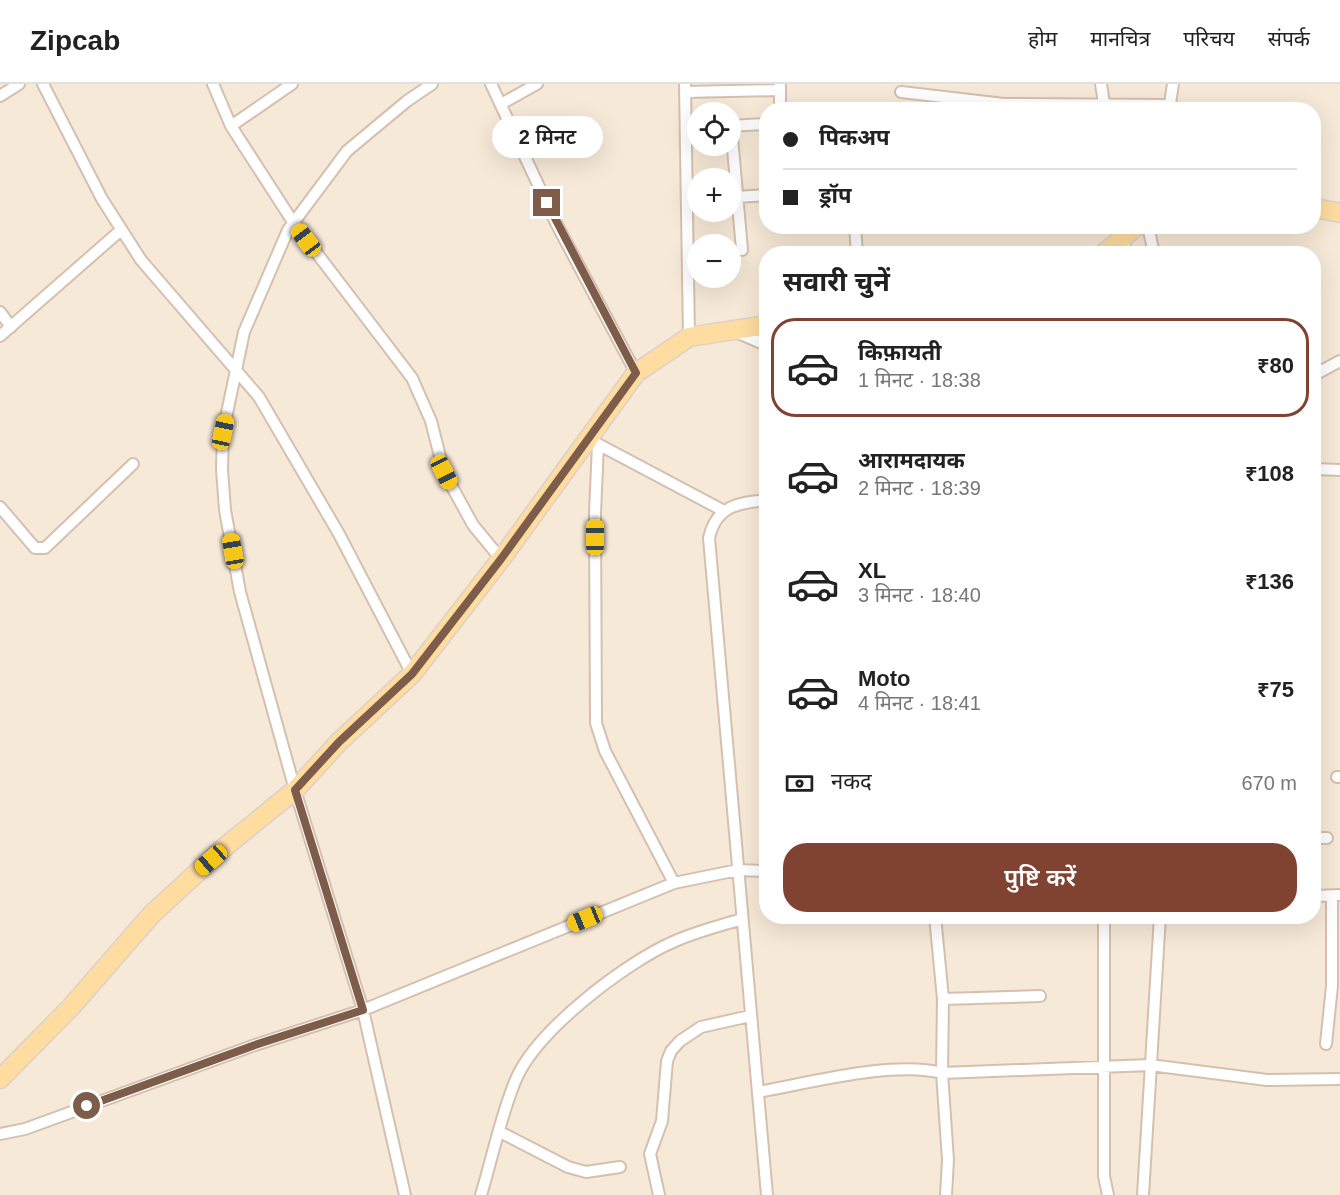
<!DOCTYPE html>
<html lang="hi">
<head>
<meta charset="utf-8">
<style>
	body { margin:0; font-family:Helvetica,"Noto Sans Devanagari",sans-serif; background:#f6f6f6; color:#222; height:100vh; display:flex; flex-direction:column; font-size:22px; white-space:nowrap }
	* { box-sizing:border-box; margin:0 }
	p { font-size:20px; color:#767676 }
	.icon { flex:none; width:33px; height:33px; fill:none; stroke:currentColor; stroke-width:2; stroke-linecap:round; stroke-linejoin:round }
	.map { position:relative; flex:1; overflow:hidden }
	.details { position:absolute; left:759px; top:162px; width:562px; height:678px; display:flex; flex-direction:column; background:#fff; border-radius:24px; box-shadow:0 6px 24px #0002 }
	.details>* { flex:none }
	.guide { position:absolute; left:759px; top:18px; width:562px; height:132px; border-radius:24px; box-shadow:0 6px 24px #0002; display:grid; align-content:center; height:132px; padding:0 24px; background:#fff }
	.controls { position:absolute; left:687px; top:18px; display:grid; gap:12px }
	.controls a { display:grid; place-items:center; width:54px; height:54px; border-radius:50%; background:#fff; box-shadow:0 6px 24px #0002; font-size:30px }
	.end { position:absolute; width:27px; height:27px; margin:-14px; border:8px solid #7d5c49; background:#fff; box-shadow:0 0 0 3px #fff }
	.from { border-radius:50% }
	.bubble { position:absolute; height:42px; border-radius:21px; background:#fff; box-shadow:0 6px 24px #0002; font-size:20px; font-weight:600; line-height:42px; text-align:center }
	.car { position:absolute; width:18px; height:36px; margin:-18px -9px; border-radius:8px; box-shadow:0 0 4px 2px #0007; background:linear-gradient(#f5c518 24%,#345 0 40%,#f5c518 0 76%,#345 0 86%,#f5c518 0) }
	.guide b { display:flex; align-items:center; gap:21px; height:57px; font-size:22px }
	.guide b+b { border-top:2px solid #e0e0e0 }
	.guide i { width:15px; height:15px; background:#222 }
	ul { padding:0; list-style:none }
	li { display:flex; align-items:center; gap:18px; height:99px; margin:0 12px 9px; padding:0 12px; border:3px solid transparent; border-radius:24px }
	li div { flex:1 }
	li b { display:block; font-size:22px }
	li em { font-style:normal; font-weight:600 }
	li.on { border-color:#804332 }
	li>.icon { width:54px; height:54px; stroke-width:1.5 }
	h2 { padding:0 24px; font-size:27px; line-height:72px }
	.pay { display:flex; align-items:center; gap:15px; height:66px; padding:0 24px; font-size:22px }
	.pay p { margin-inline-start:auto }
	.cta { display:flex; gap:12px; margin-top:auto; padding:12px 24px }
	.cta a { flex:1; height:69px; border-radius:24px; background:#804332; color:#fff; font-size:24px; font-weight:600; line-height:69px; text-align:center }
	header { display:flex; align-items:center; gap:36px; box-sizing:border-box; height:84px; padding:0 30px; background:#fff; border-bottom:2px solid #e0e0e0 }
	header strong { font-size:28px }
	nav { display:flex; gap:33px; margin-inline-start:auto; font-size:21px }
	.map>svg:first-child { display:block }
	.residential { fill:#f7e9d7; fill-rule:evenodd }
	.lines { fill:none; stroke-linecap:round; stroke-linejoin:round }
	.minor-casing { stroke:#d5c0b0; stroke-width:14 }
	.primary-casing { stroke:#dbd1cc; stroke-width:21 }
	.minor { stroke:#fff; stroke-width:10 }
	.primary { stroke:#ffdca0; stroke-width:18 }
	.route { stroke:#7d5c49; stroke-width:8 }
</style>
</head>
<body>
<header>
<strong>Zipcab</strong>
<nav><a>होम</a><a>मानचित्र</a><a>परिचय</a><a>संपर्क</a></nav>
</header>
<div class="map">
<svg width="1340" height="1111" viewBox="0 0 1340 1111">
	<rect width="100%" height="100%" fill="#fef6ea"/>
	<path class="residential" d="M0,0H1340V1111H0ZM766,26H1314V142H766ZM698,28H730V62H698ZM698,94H730V128H698ZM698,160H730V194H698ZM766,170H1314V832H766Z"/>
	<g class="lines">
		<g class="minor-casing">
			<path id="minor" d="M43,0L102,115L141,176L259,313L339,450L412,590
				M213,0L231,42L293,138L412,294L431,337L444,388L473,441L501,475
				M491,0L556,139L636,289
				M685,0L689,253
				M1101,0L1105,26
				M685,8L780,6
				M901,8L1004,20L1168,21
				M0,12L19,0
				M501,20L537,0
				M780,26V0
				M1169,26L1173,0
				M231,42L292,0
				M730,42L766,40
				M731,42L742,166
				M737,113L766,111
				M855,142L857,170
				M1148,142L1154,170
				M1124,152L1125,170
				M0,228L11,243
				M736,248L766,261
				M0,252L121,146
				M1314,291L1340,277
				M592,357L724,427
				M598,360L595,429L596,639L605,667L674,799
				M1314,385L1340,386
				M766,416C738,419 716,422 709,454L767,1111
				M0,423L35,464H45L133,380
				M1337,693H1340
				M1314,754H1327
				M1314,812L1340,811
				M935,832L943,915L942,989L948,1076L946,1111
				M1104,832V1092L1108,1111
				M943,915L1040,912
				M1326,960L1332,902V812
				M758,1008C809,999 894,976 942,989L1150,981L1267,996L1340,995
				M500,1048L568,1083L586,1088L620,1083
				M0,1050L25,1045L255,961L363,926L674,799L738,786L766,787
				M405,1111L363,926L295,706L240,508L225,426L222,385L223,348L244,248L288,146L347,67L407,17L432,0
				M481,1111C492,1075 502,1026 517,993C539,945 625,879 673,858C695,848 719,842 742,835
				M659,1111L650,1070L662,1037L667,977L671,967L680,957L701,943L750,932
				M1143,1111L1160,832"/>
		</g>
		<g class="primary-casing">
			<path id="primary" d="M1314,124L1340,129
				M1103,170L1137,142
				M0,995L71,923L152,830L226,762L295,706L339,658L412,590L501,475L636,289L689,253L766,241"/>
		</g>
		<use href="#minor" class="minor"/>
		<use href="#primary" class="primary"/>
	</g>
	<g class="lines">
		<path class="route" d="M87,1022L255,961L363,926L295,706L339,658L412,590L501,475L636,289L547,119"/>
	</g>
</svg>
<div class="controls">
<a><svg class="icon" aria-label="locate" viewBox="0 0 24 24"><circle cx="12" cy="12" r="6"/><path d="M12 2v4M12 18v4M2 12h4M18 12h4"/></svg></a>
<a>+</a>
<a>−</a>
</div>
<i class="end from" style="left:87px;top:1022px"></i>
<i class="end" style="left:547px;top:119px"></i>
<div class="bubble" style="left:492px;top:32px;width:111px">2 मिनट</div>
<i class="car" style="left:306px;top:156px;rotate:323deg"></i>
<i class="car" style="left:223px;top:348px;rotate:12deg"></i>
<i class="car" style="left:444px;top:388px;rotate:153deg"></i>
<i class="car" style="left:595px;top:453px;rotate:0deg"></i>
<i class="car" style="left:233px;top:467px;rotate:350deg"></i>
<i class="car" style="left:211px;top:776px;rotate:229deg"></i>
<i class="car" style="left:585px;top:835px;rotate:248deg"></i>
<div class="guide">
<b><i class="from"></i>पिकअप</b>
<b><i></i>ड्रॉप</b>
</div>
<section class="details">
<h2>सवारी चुनें</h2>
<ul>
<li class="on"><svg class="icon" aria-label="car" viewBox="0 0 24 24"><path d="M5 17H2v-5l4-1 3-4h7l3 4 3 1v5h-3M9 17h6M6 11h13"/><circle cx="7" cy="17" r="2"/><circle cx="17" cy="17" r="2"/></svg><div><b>किफ़ायती</b><p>1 मिनट · 18:38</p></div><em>₹80</em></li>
<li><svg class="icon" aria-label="car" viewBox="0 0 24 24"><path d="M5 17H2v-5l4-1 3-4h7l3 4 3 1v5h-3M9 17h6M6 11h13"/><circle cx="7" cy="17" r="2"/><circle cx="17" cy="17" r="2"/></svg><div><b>आरामदायक</b><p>2 मिनट · 18:39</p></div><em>₹108</em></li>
<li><svg class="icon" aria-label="car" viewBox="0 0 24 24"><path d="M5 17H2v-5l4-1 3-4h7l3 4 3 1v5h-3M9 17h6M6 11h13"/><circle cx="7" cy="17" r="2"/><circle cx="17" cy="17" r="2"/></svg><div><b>XL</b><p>3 मिनट · 18:40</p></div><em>₹136</em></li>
<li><svg class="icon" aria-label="car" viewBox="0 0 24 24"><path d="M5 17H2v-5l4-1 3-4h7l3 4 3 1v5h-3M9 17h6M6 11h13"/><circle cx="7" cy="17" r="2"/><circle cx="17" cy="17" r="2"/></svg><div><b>Moto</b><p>4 मिनट · 18:41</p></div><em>₹75</em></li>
</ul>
<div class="pay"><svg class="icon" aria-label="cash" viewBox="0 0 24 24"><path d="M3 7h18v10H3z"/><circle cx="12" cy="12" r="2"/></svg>नकद<p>670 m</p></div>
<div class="cta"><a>पुष्टि करें</a></div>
</section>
</div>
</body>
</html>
